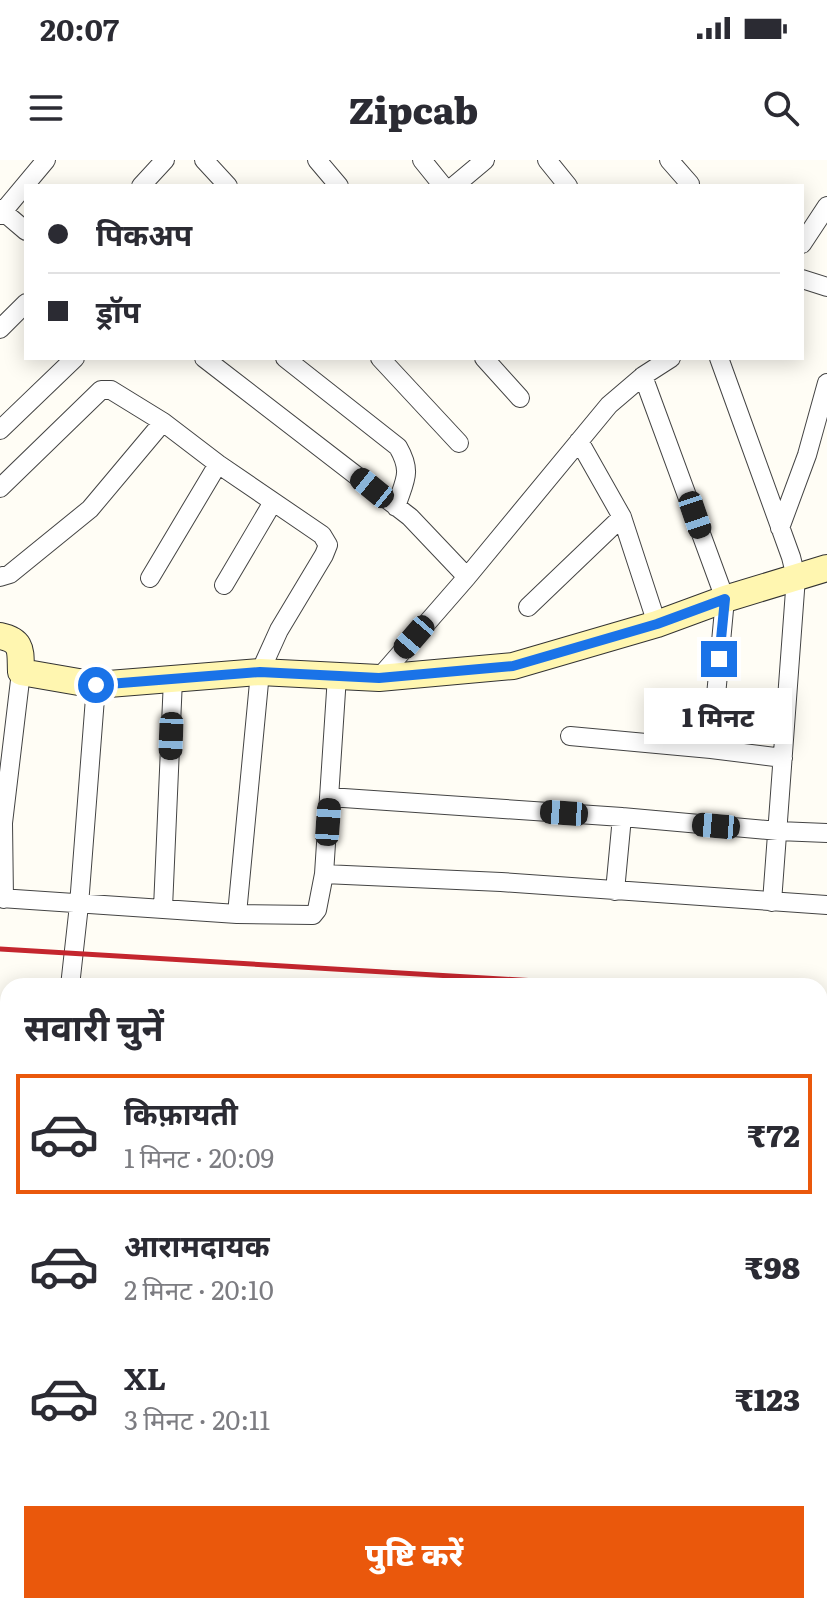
<!DOCTYPE html>
<html lang="hi">
<head>
<meta charset="utf-8">
<style>
	body { margin:0; font-family:Literata,"Noto Sans Devanagari",serif; background:#f7f7f7; color:#2b2b33; height:100vh; display:flex; flex-direction:column; font-size:30px; white-space:nowrap }
	* { box-sizing:border-box; margin:0 }
	p { font-size:26px; color:#7c7c81 }
	.icon { flex:none; width:44px; height:44px; fill:none; stroke:currentColor; stroke-width:2; stroke-linecap:round; stroke-linejoin:round }
	.map { position:relative; flex:1; overflow:hidden }
	.panel { position:absolute; left:0px; top:818px; width:828px; height:636px; display:flex; flex-direction:column; background:#fff; border-radius:24px 24px 0 0; box-shadow:0 4px 20px #0003 }
	.panel>* { flex:none }
	.top-card { position:absolute; left:24px; top:24px; width:780px; height:176px; border-radius:0px; box-shadow:0 4px 20px #0003; display:grid; align-content:center; height:176px; padding:0 24px; background:#fff }
	.end { position:absolute; width:36px; height:36px; margin:-18px; border:10px solid #1a73e8; background:#fff; box-shadow:0 0 0 4px #fff }
	.from { border-radius:50% }
	.bubble { position:absolute; height:56px; border-radius:0px; background:#fff; box-shadow:0 4px 20px #0003; font-size:26px; font-weight:800; line-height:56px; text-align:center }
	.car { position:absolute; width:24px; height:48px; margin:-24px -12px; border-radius:10px; box-shadow:0 0 6px 2px #0007; background:linear-gradient(#222 24%,#8ab4d8 0 40%,#222 0 76%,#8ab4d8 0 86%,#222 0) }
	.top-card b { display:flex; align-items:center; gap:28px; height:76px; font-size:30px }
	.top-card b+b { border-top:2px solid #e1e1e2 }
	.top-card i { width:20px; height:20px; background:#2b2b33 }
	ul { padding:0; list-style:none }
	li { display:flex; align-items:center; gap:24px; height:120px; margin:0 16px 12px; padding:0 8px; border:4px solid transparent; border-radius:0px }
	li div { flex:1 }
	li b { display:block; font-size:30px }
	li em { font-style:normal; font-weight:800 }
	li.active { border-color:#ea580c }
	li>.icon { width:72px; height:72px; stroke-width:1.5 }
	h2 { padding:0 24px; font-size:36px; line-height:96px }
	.primary-button { display:flex; gap:16px; margin-top:auto; padding:16px 24px }
	.primary-button a { flex:1; height:92px; border-radius:0px; background:#ea580c; color:#fff; font-size:32px; font-weight:800; line-height:92px; text-align:center }
	.status { display:flex; justify-content:space-between; align-items:center; height:56px; padding:0 40px; background:#fff; direction:ltr }
	.status svg { height:22px; fill:currentColor }
	header { display:flex; justify-content:space-between; align-items:center; height:104px; padding:0 24px; background:#fff; font-size:36px; font-weight:800 }
	.map>svg:first-child { display:block }
	.lines { fill:none; stroke-linecap:round; stroke-linejoin:round }
	.street-casing { stroke:#444; stroke-width:20 }
	.secondary-casing { stroke:#333; stroke-width:28 }
	.primary-casing { stroke:#222; stroke-width:32 }
	.street { stroke:#fff; stroke-width:18 }
	.secondary { stroke:#fff6b0; stroke-width:26 }
	.primary { stroke:#f9d66b; stroke-width:30 }
	.rail { stroke:#c4262e; stroke-width:5 }
	.route { stroke:#1a73e8; stroke-width:10 }
</style>
</head>
<body>
<div class="status"><b>20:07</b><svg viewBox="0 0 49 12"><path d="M0 12V9h3v3zM5 12V6h3v6zM10 12V3h3v9zM15 12V0h3v12zM26 1h20v11H26zM47 4h2v5h-2z"/></svg></div>
<header><svg class="icon" aria-label="menu" viewBox="0 0 24 24"><path d="M4 6h16M4 12h16M4 18h16"/></svg>Zipcab<svg class="icon" aria-label="search" viewBox="0 0 24 24"><circle cx="10" cy="10" r="6"/><path d="M15 15l6 6"/></svg></header>
<div class="map">
<svg width="827" height="1454" viewBox="0 0 827 1454">
	<rect width="100%" height="100%" fill="#fffdf5"/>
	<g class="lines">
		<g class="street-casing">
			<path id="street" d="M204,0L228,26
				M317,0L339,26
				M422,0L443,26
				M547,0L568,26
				M669,0L690,24
				M141,26L165,0
				M454,26L485,0
				M0,49L26,71
				M0,55L46,0
				M802,84L827,46
				M802,119L827,127
				M0,169L26,143
				M204,198L410,357L467,417
				M285,198L398,287C413,313 404,321 396,347
				M380,198L459,283
				M484,198L520,238
				M719,198L791,397L796,417L772,742
				M643,216L725,439L711,589
				M0,270L75,198
				M579,281L622,357L657,464
				M0,328L101,230H111L163,262L218,304L322,375L328,385L324,395L279,470L260,512L237,754
				M780,368L807,295L827,223
				M0,417L10,414L90,349L163,262
				M150,418L218,304
				M224,425L273,342
				M528,447L622,357
				M379,518L467,417L609,245L643,216L671,198
				M570,576L711,589L783,598
				M329,637L622,657L778,671L827,673
				M324,714L501,722L827,745
				M615,731L622,657
				M0,738L237,754L313,755L317,750L324,714L337,516
				M4,739L3,663L21,512
				M163,748L173,519
				M70,826L79,745L96,525
				M0,938L8,939
				M0,1058L8,1059
				M820,1221L827,1215
				M820,1289L827,1296
				M79,1446L81,1454
				M212,1446L213,1454
				M376,1446L380,1454
				M556,1446L565,1454
				M747,1446L755,1454
				M584,1454L592,1446"/>
		</g>
		<g class="secondary-casing">
			<path id="secondary" d="M0,476C24,481 20,492 21,512L96,525L260,512L379,518L513,506L657,464L725,439L827,408"/>
		</g>
		<g class="primary-casing">
			<path id="primary" d="M0,1130L8,1129
				M820,1146L827,1147
				M0,1155L8,1154"/>
		</g>
		<use href="#street" class="street"/>
		<use href="#secondary" class="secondary"/>
		<use href="#primary" class="primary"/>
		<path class="rail" d="M0,789L619,826
			M820,838H827"/>
	</g>
	<g class="lines">
		<path class="route" d="M96,525L260,512L379,518L513,506L657,464L725,439L719,499"/>
	</g>
</svg>
<i class="end from" style="left:96px;top:525px"></i>
<i class="end" style="left:719px;top:499px"></i>
<div class="bubble" style="left:644px;top:528px;width:148px">1 मिनट</div>
<i class="car" style="left:372px;top:328px;rotate:309deg"></i>
<i class="car" style="left:695px;top:355px;rotate:161deg"></i>
<i class="car" style="left:414px;top:477px;rotate:221deg"></i>
<i class="car" style="left:171px;top:576px;rotate:182deg"></i>
<i class="car" style="left:564px;top:653px;rotate:274deg"></i>
<i class="car" style="left:328px;top:662px;rotate:4deg"></i>
<i class="car" style="left:716px;top:666px;rotate:275deg"></i>
<div class="top-card">
<b><i class="from"></i>पिकअप</b>
<b><i></i>ड्रॉप</b>
</div>
<section class="panel">
<h2>सवारी चुनें</h2>
<ul>
<li class="active"><svg class="icon" aria-label="car" viewBox="0 0 24 24"><path d="M5 17H2v-5l4-1 3-4h7l3 4 3 1v5h-3M9 17h6M6 11h13"/><circle cx="7" cy="17" r="2"/><circle cx="17" cy="17" r="2"/></svg><div><b>किफ़ायती</b><p>1 मिनट · 20:09</p></div><em>₹72</em></li>
<li><svg class="icon" aria-label="car" viewBox="0 0 24 24"><path d="M5 17H2v-5l4-1 3-4h7l3 4 3 1v5h-3M9 17h6M6 11h13"/><circle cx="7" cy="17" r="2"/><circle cx="17" cy="17" r="2"/></svg><div><b>आरामदायक</b><p>2 मिनट · 20:10</p></div><em>₹98</em></li>
<li><svg class="icon" aria-label="car" viewBox="0 0 24 24"><path d="M5 17H2v-5l4-1 3-4h7l3 4 3 1v5h-3M9 17h6M6 11h13"/><circle cx="7" cy="17" r="2"/><circle cx="17" cy="17" r="2"/></svg><div><b>XL</b><p>3 मिनट · 20:11</p></div><em>₹123</em></li>
</ul>
<div class="primary-button"><a>पुष्टि करें</a></div>
</section>
</div>
</body>
</html>
